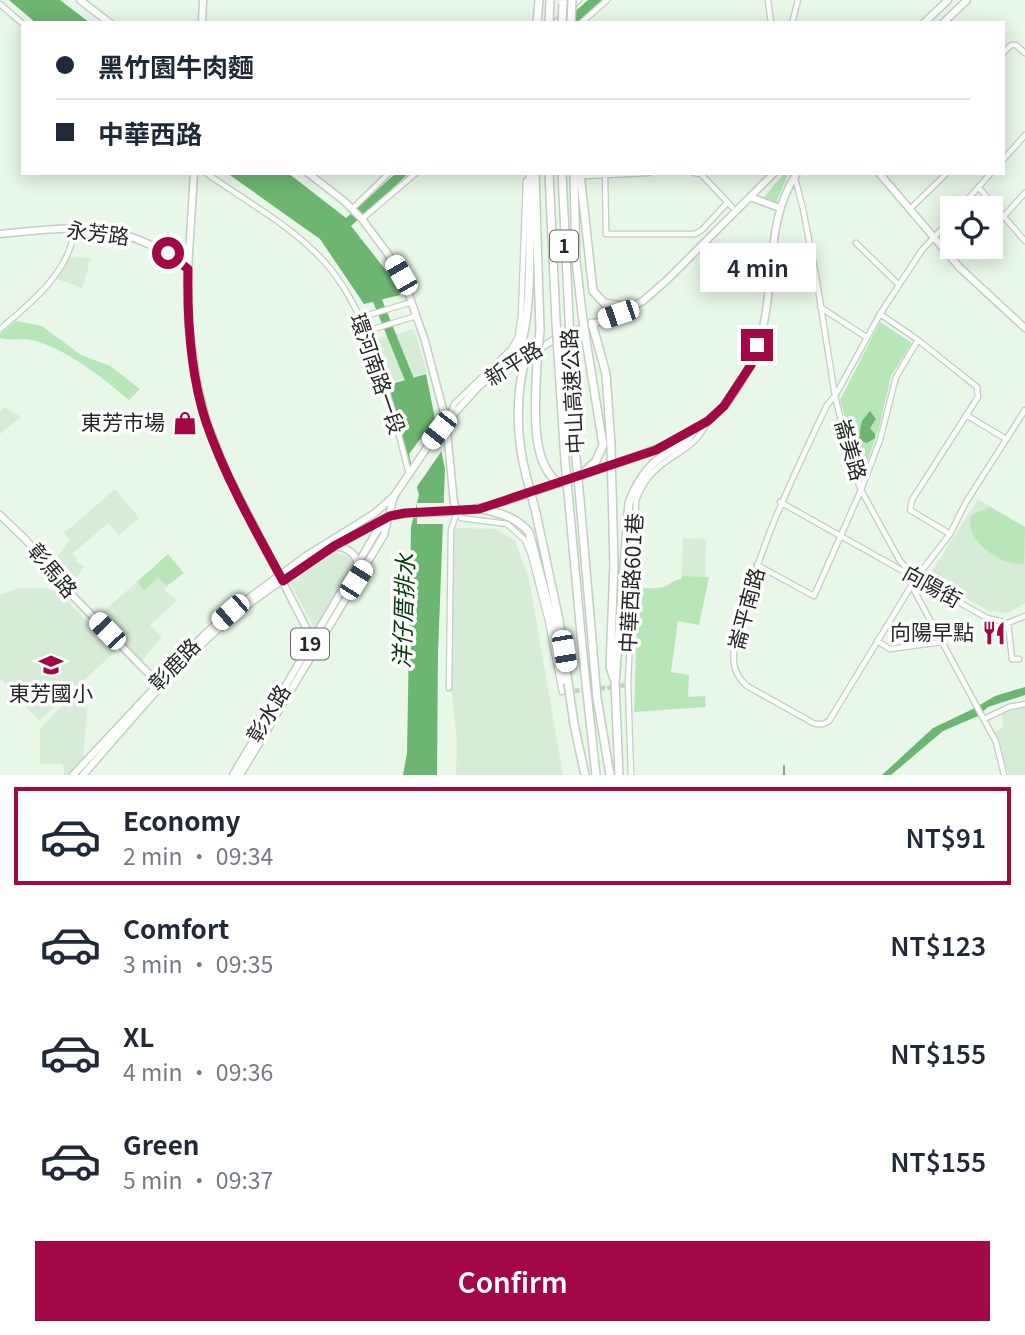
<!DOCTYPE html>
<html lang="en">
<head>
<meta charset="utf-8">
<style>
	body { margin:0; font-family:Georgia,"Noto Sans TC",serif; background:#f2f2f3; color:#1f2937; height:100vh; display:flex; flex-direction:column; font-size:26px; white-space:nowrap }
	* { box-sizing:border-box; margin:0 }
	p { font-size:23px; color:#747a83 }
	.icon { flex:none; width:38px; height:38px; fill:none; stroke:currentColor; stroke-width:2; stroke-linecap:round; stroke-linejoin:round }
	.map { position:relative; height:775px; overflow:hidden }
	.sheet { display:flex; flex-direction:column; background:#fff; flex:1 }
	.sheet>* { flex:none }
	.top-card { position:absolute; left:21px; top:21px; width:984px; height:154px; border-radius:0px; box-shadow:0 4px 18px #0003; display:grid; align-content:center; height:154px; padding:0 35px; background:#fff }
	.buttons { position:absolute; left:940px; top:196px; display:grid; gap:14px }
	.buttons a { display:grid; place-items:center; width:63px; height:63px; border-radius:0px; background:#fff; box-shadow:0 4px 18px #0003; font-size:35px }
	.end { position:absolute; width:32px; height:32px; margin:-16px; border:9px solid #a20844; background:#fff; box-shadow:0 0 0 4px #fff }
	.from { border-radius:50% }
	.bubble { position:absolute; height:49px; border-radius:0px; background:#fff; box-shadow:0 4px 18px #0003; font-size:23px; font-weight:600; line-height:49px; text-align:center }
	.car { position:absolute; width:21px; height:42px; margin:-21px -10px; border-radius:9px; box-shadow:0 0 5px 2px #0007; background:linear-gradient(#fff 24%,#345 0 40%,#fff 0 76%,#345 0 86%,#fff 0) }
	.top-card b { display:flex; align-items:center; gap:24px; height:66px; font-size:26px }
	.top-card b+b { border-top:2px solid #e0e1e3 }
	.top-card i { width:18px; height:18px; background:#1f2937 }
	ul { padding:12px 0 0; list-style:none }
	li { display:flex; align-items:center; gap:21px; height:98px; margin:0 14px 10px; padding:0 21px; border:4px solid transparent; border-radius:0px }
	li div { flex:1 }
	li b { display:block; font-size:26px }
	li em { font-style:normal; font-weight:600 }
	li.active { border-color:#a20844 }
	li>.icon { width:63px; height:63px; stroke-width:1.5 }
	.button { display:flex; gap:14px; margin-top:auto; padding:14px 35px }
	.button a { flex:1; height:80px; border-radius:0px; background:#a20844; color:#fff; font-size:28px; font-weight:600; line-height:80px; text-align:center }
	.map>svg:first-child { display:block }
	.built { fill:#d7ecd7 }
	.green { fill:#b8e6b8 }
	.water { fill:#6db671 }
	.pier { fill:#e8f7e8 }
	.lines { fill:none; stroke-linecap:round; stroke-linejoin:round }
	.stream { stroke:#6db671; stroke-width:2 }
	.river { stroke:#6db671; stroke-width:9 }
	.street-tunnel { stroke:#c1cec1; stroke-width:4.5; stroke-dasharray:4.5 2; stroke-linecap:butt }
	.street-casing { stroke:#c0cfc0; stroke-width:7 }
	.secondary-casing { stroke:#c0cfc0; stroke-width:9 }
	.primary-casing { stroke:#c0cfc0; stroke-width:9 }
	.highway-casing { stroke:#c0cfc0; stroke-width:10 }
	.street { stroke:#fff; stroke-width:4.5 }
	.secondary { stroke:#fff; stroke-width:6 }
	.primary { stroke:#fff; stroke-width:6 }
	.highway { stroke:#fff; stroke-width:7 }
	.highway-bridge-casing { stroke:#c0cfc0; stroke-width:10; stroke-linecap:butt }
	.highway-bridge { stroke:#fff; stroke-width:7 }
	.route { stroke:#a20844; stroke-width:9 }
	.labels { text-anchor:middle; stroke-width:7; stroke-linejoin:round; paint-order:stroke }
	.shield { fill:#fff; stroke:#656865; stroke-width:2 }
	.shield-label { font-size:19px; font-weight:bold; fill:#232823 }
	.street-label { font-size:21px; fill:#232823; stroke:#fff }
	.poi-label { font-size:21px; fill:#232823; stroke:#fff; text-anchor:end }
	.water-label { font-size:23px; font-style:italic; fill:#043b0d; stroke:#fff }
</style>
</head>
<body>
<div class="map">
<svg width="1025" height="775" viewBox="0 0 1025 775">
	<rect width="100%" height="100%" fill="#e8f7e8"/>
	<path class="built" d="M70,257L91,258L82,288L54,278L64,262L68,261Z
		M414,329L427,373L386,384L374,340Z
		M5,407L21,417L0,434V411Z
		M115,489L139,518L119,535L108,523L72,554L77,559L76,561L84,567L70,585L52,564L70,540L64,533Z
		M978,499L1025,527V603L1008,613L989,611L929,576Z
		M456,528L496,529L515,541L529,579L563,775H456L457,741L450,677L453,532Z
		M683,538L706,539L705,577L682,576Z
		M337,553L349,557L354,565L317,628H314L291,584L322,560Z
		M158,578L167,586L164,589L177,601L150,625L162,637L140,663L98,616L137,582L144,591Z
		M18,588H44L58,592L116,651L39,721L0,678V595Z
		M83,694L82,707L87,708L83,761L70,775H64L63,764H40V729L72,695Z
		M1025,702V775H1009L994,732L1003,728L1002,711Z"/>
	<path class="green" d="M784,174L787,176L776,204L762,199Z
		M16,321L42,326L81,355L110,366L140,389L129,400C103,378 67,349 32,340C22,338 11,341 0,338V334Z
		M880,322L912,343L891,376L879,428L862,477L840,400Z
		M990,507L1025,527L1024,564C1003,567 961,539 972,515Z
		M168,554L184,573L167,586L158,578L144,591L137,582Z
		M682,576L709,577L699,625L678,621L671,672L689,675L688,697L705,696L706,707L634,712L638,588C646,588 656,589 664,587C671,584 673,580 681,579Z"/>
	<path class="water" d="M9,0H60L90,23H36Z
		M588,0H602L576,23H562Z
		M227,173H288L346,218L396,173H409L351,226L399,287L400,295L364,304L320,239Z
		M426,374L445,469L438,653L437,775H403L407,753L411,527L419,495L388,385Z
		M870,411L876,419L870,428L875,434V438L867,443L858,440L862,421Z
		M1025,687V695L988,707L978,716L943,731L891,775H882L933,728L973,709L995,696Z"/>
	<path class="pier" d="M437,416L443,449L416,488L409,454Z
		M417,503H446V524H417Z"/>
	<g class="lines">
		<path class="stream" d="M784,766V775"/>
		<path class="river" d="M374,292L410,381L411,390"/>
		<path class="street-tunnel" d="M562,692L617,687L628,684"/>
		<g class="street-casing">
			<path id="street" d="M768,0L771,23
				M0,4L23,24
				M555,23L579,0
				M581,23L607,0
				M792,23L798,0
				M1003,53L1011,45H1016L1025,53
				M1003,160L1025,135
				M206,173C247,202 296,228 329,267C372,319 392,408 409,474
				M605,173L606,234H695L702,230L727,203
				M694,173L701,174L732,207
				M585,176L648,173
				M795,178L803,209L817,282L835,396L852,465L861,490L900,561L916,578L914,590L996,742L1004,775
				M979,188L1025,241
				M353,208L389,173
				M960,208L991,173
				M910,209L947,173
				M1004,216L1025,193
				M952,218L922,250L880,314L835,396L827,405C793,477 758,548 740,626C737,638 732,651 734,663C735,672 740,680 747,686L815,724H823L829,721L916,578L950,534L966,502L1025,410
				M362,219L416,173
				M856,243L899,285
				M820,307L866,337
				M880,314L918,340L977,387L978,397L912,500L910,510L950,534
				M362,317L412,302
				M0,329C30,304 72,270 74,228
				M367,331L416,316
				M450,415L454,404L511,349L518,337L521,315L526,181
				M966,415L1006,439
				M780,502L987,618L1008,623L1025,616
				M458,512L461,518L507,524L525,540L531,555L548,621L562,692
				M757,565L814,596L861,490L880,440L896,377L918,340
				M1008,623L1012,659H1019
				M877,641L890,649L942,642
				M449,688L451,530L457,512
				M984,719L1009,707L1025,704
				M631,775L628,684L636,501C652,453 692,459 707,422"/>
		</g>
		<g class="secondary-casing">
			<path id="secondary" d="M80,0L110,23
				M202,23L203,0
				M194,173L188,269V319L196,378L206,420L226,471L316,647
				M308,173L344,201L362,219L388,254L407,289L425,341L446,421L454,503L458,511
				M879,173L960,268L1025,328
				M0,234C75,227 124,218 188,269
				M0,515L26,540L68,591L146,671L160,682
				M73,775L204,635L230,612L306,556L375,513L394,496
				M83,775C123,730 162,681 206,640C260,590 325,551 389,516"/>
		</g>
		<g class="primary-casing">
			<path id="primary" d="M924,23L948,0
				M943,23L967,0
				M750,197L780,208
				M494,376L555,339L618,314L643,301L667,280L774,173
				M390,516C420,510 450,515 480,508C514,500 548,487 581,475C629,458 686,445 723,407C741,388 757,353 763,327C775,276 766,219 797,173
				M334,546C346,547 355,552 358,564
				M233,775L377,531L387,520
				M240,775L384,535L394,496L439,430L482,383"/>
		</g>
		<g class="highway-casing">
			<path id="highway" d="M537,23L539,0
				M549,23L550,0
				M535,173L540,330
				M549,173L556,321
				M562,173L569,318
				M574,173L576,261L582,313
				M580,173L593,291L604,303L632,308
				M592,323L606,374L611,446
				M570,345L576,458
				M558,353L565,461
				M537,362C536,396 528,463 559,483
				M480,385C492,373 510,361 519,347C534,320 529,210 530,173
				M526,475C516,437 515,391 527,354
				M580,476L596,461L603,445L586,340
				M612,489L614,564L610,667L614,679
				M580,500L597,698L610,775
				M569,503L583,656L596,775
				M479,508C499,513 515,516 529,532L554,627L564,680
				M536,513L559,620L574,724L585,775
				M619,775L615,683L629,503C636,484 645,469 661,457C674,448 688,443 695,428"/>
		</g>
		<use href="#street" class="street"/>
		<use href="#secondary" class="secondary"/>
		<use href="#primary" class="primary"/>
		<use href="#highway" class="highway"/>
		<g class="highway-bridge-casing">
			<path id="highway-bridge" d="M562,23L563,4
				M571,23L572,0
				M582,313L586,340
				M569,318L570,345
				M556,321L558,353
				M537,362L540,330
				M611,446L612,489
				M576,458L580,500
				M565,461L569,503
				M526,475L536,513"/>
		</g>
		<use href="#highway-bridge" class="highway-bridge"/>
	</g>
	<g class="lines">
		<path class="route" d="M168,253L188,269C187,320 190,373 206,422C225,477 255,530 283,581L334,546L390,516L405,513L479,509L656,450L708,421L724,406L751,365L757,345"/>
	</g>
	<defs>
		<g id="shop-bare" transform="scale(1.89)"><path d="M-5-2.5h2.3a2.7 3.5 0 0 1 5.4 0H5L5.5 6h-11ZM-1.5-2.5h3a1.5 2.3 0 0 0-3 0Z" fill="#a20844" stroke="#fff" stroke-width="2.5" paint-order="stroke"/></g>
		<g id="restaurant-bare" transform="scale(1.89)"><path d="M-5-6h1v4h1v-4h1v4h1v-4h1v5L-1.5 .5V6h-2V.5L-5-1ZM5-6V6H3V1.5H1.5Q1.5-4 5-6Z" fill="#a20844" stroke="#fff" stroke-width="2.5" paint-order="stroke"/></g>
		<g id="school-bare" transform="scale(1.89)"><path d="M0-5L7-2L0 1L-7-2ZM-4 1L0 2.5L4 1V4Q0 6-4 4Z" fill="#a20844" stroke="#fff" stroke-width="2.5" paint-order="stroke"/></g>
	</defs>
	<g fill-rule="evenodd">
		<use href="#shop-bare" x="185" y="423"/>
		<use href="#restaurant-bare" x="994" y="633"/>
		<use href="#school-bare" x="51" y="665"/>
	</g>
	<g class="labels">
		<g class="shield">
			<rect x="550" y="230.5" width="28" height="31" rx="5"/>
			<rect x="291" y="628.5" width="38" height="31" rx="5"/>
		</g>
		<g class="shield-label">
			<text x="564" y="253">1</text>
			<text x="310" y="651">19</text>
		</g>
		<g class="street-label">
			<text transform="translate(98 234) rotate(7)" y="7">永芳路</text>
			<text transform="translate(514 364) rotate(-32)" y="7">新平路</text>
			<text transform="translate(377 374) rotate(71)" y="7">環河南路一段</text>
			<text transform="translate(573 391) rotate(-93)" y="7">中山高速公路</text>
			<text transform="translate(850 450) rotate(74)" y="7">崙美路</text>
			<text transform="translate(52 571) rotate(50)" y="7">彰馬路</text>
			<text transform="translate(632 583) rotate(-87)" y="7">中華西路601巷</text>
			<text transform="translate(932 587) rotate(29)" y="7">向陽街</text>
			<text transform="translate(747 609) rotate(-75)" y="7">崙平南路</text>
			<text transform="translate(175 665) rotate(-46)" y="7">彰鹿路</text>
			<text transform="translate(269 714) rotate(-59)" y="7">彰水路</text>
		</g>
		<g class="poi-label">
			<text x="165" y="430">東芳市場</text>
			<text x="974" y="640">向陽早點</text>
			<text x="51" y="701" text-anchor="middle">東芳國小</text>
		</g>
		<g class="water-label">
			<text transform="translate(404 611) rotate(-88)" y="8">洋仔厝排水</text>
		</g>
	</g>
</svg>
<div class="buttons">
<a><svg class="icon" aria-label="locate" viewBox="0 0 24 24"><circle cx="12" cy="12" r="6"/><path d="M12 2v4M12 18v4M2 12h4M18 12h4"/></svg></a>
</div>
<i class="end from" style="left:168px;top:253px"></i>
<i class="end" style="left:757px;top:345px"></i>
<div class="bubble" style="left:700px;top:243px;width:116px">4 min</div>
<i class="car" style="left:401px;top:275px;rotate:330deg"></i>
<i class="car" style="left:618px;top:314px;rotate:251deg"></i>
<i class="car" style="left:439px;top:430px;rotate:218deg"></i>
<i class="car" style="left:356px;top:580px;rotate:32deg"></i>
<i class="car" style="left:230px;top:612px;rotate:229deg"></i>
<i class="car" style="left:107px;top:631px;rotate:316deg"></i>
<i class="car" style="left:564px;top:651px;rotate:170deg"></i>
<div class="top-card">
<b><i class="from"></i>黑竹園牛肉麵</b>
<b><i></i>中華西路</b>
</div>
</div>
<section class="sheet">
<ul>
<li class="active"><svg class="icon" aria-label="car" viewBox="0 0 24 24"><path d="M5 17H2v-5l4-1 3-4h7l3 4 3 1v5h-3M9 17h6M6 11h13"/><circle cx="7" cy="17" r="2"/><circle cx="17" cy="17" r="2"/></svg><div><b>Economy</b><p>2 min · 09:34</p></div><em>NT$91</em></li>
<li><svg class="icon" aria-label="car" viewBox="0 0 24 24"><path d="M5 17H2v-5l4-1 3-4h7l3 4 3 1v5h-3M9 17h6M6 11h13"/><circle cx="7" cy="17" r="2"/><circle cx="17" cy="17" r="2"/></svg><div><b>Comfort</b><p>3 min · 09:35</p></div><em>NT$123</em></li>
<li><svg class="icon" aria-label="car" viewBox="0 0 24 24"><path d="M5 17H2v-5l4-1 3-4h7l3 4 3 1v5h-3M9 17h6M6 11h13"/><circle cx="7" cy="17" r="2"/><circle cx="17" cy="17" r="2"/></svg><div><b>XL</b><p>4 min · 09:36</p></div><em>NT$155</em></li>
<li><svg class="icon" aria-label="car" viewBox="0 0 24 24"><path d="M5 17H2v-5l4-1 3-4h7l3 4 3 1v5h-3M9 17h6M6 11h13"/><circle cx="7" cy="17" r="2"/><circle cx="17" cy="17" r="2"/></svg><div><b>Green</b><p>5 min · 09:37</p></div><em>NT$155</em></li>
</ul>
<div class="button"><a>Confirm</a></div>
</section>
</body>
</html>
